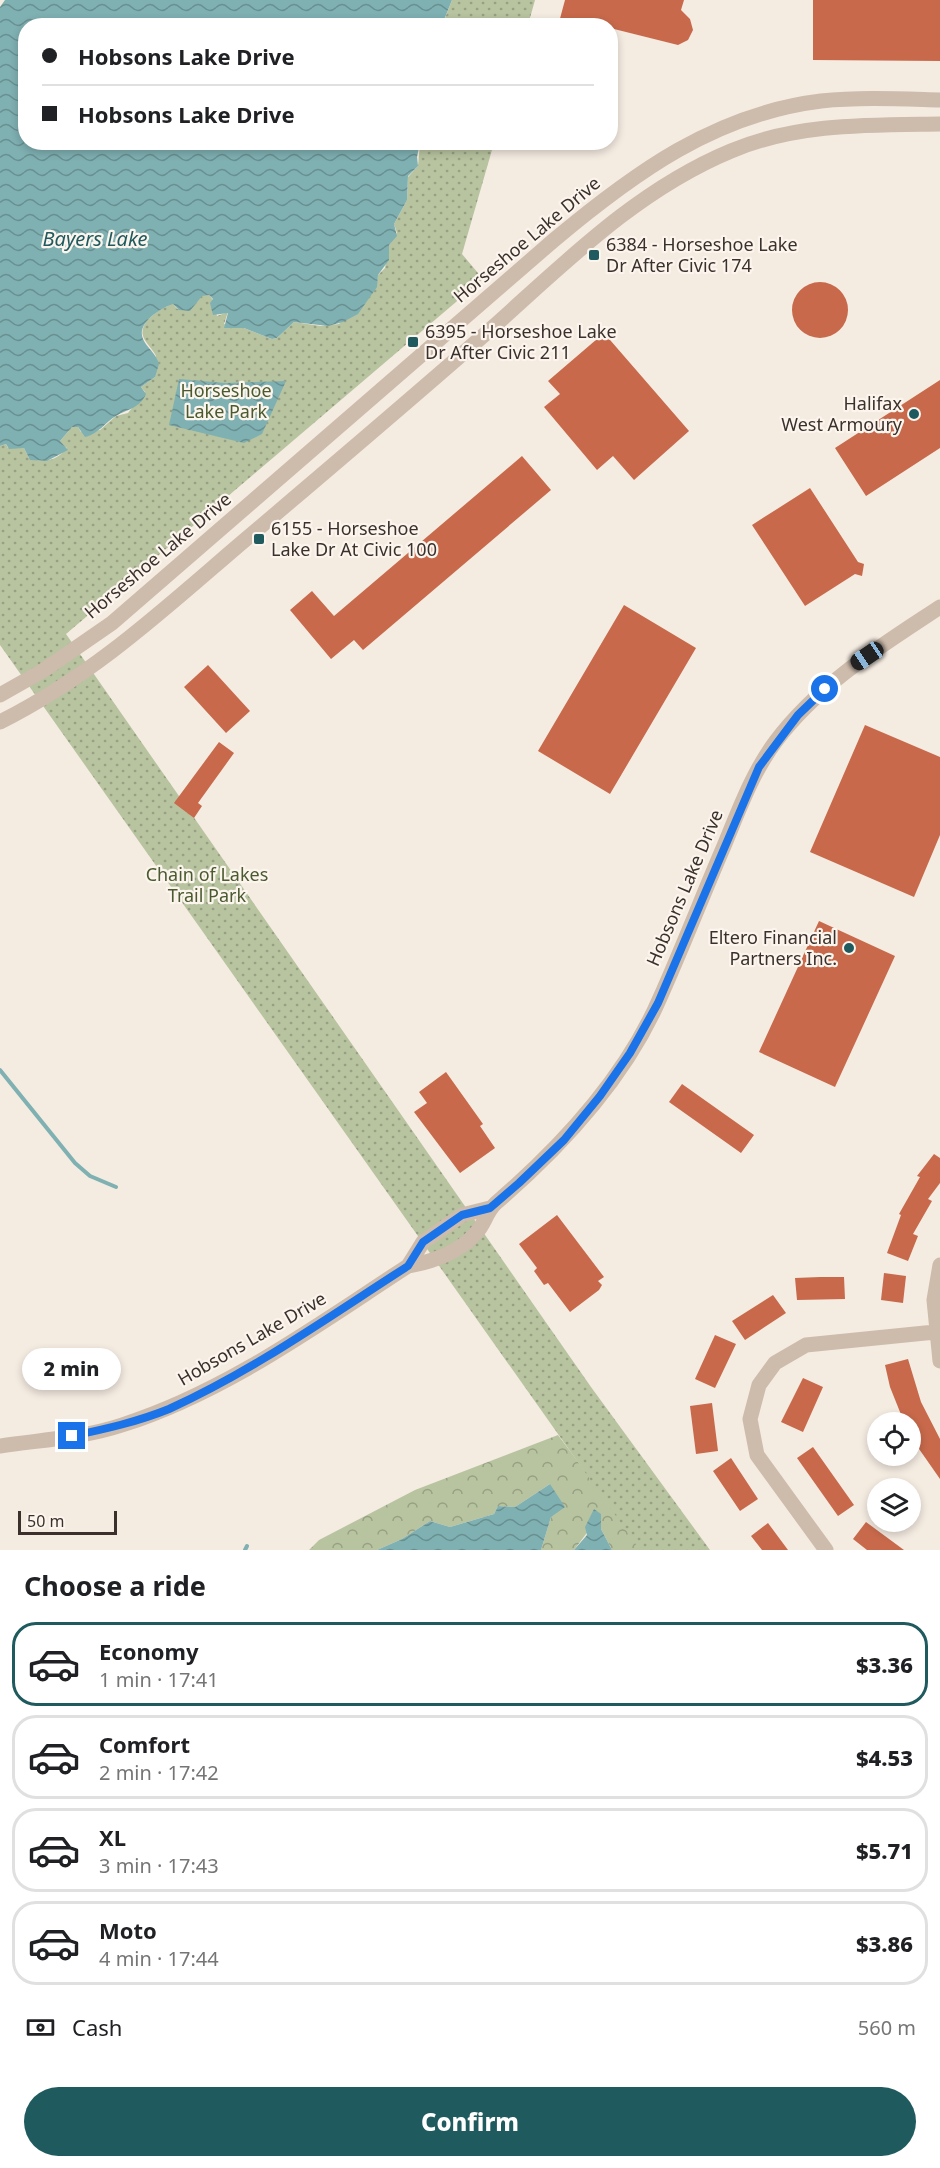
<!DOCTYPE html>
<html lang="en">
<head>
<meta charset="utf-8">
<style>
	body { margin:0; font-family:"Noto Sans",sans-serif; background:#f6f6f6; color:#202124; height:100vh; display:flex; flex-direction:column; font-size:22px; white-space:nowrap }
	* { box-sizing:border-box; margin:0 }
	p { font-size:20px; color:#757577 }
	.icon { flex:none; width:33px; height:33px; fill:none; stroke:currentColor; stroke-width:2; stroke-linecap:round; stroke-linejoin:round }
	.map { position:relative; height:1550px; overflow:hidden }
	.panel { display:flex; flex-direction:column; background:#fff; flex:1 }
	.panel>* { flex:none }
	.top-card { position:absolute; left:18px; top:18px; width:600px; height:132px; border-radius:24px; box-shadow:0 3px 9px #0003; display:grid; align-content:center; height:132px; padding:0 24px; background:#fff }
	.buttons { position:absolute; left:867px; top:1412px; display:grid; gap:12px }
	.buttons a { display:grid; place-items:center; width:54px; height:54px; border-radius:50%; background:#fff; box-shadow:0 3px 9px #0003; font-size:30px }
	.scale { position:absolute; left:18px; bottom:15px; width:99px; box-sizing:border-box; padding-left:6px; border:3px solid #3b302b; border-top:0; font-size:16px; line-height:21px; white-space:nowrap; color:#3b302b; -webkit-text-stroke:4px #fbf5ee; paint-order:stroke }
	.end { position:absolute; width:27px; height:27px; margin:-14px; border:8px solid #1a73e8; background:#fff; box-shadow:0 0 0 3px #fff }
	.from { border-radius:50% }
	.bubble { position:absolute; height:42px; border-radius:21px; background:#fff; box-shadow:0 3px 9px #0003; font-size:20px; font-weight:800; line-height:42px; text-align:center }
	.car { position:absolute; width:18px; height:36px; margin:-18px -9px; border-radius:8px; box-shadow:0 0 4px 2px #0007; background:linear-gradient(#222 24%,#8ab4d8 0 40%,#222 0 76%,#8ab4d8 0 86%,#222 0) }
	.top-card b { display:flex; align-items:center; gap:21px; height:57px; font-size:22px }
	.top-card b+b { border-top:2px solid #e0e0e0 }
	.top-card i { width:15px; height:15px; background:#202124 }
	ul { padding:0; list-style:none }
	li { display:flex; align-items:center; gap:18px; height:84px; margin:0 12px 9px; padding:0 12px; border:3px solid #e0e0e0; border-radius:24px }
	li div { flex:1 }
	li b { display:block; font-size:22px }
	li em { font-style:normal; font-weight:800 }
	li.on { border-color:#1f5a5e }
	li>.icon { width:54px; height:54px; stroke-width:1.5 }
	h2 { padding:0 24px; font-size:27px; line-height:72px }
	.pay { display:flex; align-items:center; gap:15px; height:66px; padding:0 24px; font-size:22px }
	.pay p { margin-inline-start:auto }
	.primary-button { display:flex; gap:12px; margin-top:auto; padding:12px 24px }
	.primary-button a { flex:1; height:69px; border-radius:36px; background:#1f5a5e; color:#fff; font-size:24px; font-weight:800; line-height:69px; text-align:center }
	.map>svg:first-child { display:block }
	.forest { fill:url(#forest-crowns) }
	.park { fill:url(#park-dots) }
	.water { fill:url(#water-waves) }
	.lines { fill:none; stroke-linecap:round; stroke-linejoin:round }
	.stream { stroke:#7fb0b2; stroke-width:4 }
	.building { fill:#c8694b }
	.minor { stroke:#cdbbac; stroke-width:15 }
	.tertiary { stroke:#cdbbac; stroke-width:15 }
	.route { stroke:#1a73e8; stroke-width:8 }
	.poi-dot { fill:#1f5a5e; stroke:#fbf5ee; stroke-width:2 }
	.labels { text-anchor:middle; stroke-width:4.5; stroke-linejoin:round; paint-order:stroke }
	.street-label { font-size:18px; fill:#3b302b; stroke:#fbf5ee }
	.poi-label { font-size:18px; fill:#3b302b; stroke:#fbf5ee; text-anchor:start }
	.park-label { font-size:18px; fill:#4a5a2e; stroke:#fbf5ee }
	.water-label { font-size:20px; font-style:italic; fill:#1f5a5e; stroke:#fbf5ee }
</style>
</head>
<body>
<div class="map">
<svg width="940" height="1550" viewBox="0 0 940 1550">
	<defs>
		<pattern id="forest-crowns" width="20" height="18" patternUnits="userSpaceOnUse" patternTransform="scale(1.5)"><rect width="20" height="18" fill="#b8c4a0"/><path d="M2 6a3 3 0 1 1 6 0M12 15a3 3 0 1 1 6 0" fill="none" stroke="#97a083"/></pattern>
		<pattern id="park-dots" width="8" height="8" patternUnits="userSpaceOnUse" patternTransform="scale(1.5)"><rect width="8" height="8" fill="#b8c4a0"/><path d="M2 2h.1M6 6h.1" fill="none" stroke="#97a083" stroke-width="1.8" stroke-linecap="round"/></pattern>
		<pattern id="water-waves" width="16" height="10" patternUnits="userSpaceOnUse" patternTransform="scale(1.5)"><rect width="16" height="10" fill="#7fb0b2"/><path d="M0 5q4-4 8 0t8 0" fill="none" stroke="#699091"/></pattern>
	</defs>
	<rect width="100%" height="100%" fill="#f4ebe1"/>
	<path class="forest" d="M558,1435L644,1550H612L601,1529V1514L574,1550H541L551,1517L550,1484L515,1507L498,1506L494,1514L450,1527L430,1521L402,1539L377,1550H309L319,1540L415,1490Z"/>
	<path class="park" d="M452,0H535L528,25L442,26Z
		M420,143H494L462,254L483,279L66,634L591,1387L710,1550H640L0,645V446L6,444L8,448H24L29,458C45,464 57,460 67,448L60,445V441L72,427H78L81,432L100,430L116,416L128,413L145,392L141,387L155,377L156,356C153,349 145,343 143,336C139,321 161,308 173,304L177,309L193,305L202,295H209L213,300L217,316L228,312L224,324L244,328L272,339L277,338L294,322L321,326L339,324L377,282L378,275L385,268L389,245L397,233L394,224L407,200L408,177L418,166Z"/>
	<path class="water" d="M5,0H452L442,25L26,26V142L420,143L417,157L418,166L408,176L407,200L394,224L397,236L389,245V260L378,275L377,287L358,314L343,322L328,326L294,322L277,338L272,339L244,328H224L228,313L213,315L210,303L213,299L209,295L202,296L190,311L179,310L173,304C161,308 136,323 143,339C147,348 156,353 159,364L155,377L141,387L146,394C140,408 128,409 116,416C105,422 99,434 85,437L78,427H72L60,441L68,450L47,461L30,460L24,448L9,449L6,444L0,446V7Z
		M179,379L225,383L286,381L262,434L244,443L169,425Z
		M550,1484L565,1507L551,1517L541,1550H377L402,1539L430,1521L450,1527L494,1514L498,1506L515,1507Z
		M594,1509L601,1514V1529L612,1550H574L587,1535L585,1527Z"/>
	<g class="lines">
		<path class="stream" d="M0,1070L75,1163L90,1176L116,1187
			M245,1550L247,1546"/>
	</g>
	<path class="building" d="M565,0H684L681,10L690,19L693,30L688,40L678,45L610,28V26H558Z
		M813,0H940V61L813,60Z
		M792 310a28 28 0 1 1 56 0a28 28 0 1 1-56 0Z
		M604,333L689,431L634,480L613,456L597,470L544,407L560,394L548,381Z
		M940,380V448L866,496L835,448Z
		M522,456L551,490L363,650L354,640L331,659L290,610L312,591L334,616Z
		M810,488L858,562L864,564L862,576L855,574L805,606L752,525Z
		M624,605L696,648L610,794L538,751Z
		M208,665L250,711L226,733L184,687Z
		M865,725L940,757V835L914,897L810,852Z
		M219,742L234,753L198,803L202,806L194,818L174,803Z
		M819,921L895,956L835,1087L759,1052Z
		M446,1072L483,1124L480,1126L495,1148L460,1173L414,1112L427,1103L419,1092Z
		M682,1084L754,1135L741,1153L669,1102Z
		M934,1154L940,1158V1183L928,1199L932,1201L913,1234L918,1236L908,1261L887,1253L901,1215L899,1214L920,1177L917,1176Z
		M557,1215L604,1277L598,1281L602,1285L599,1290L570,1312L548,1283L544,1285L534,1271L537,1268L519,1244Z
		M884,1273L906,1276L903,1303L881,1300Z
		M820,1277H844L845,1299L797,1300L795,1278Z
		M773,1295L786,1313L745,1340L732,1321Z
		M715,1335L736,1344L715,1388L695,1379Z
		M908,1359L921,1402L940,1439V1479L910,1436V1422H904L890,1387L885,1365Z
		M803,1378L823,1387L803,1432L781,1422Z
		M712,1403L718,1451L696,1454L690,1406Z
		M813,1447L854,1505L838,1516L797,1458Z
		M731,1458L758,1499L740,1511L713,1471Z
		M866,1522L904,1550H867L853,1539Z
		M768,1523L788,1550H762L751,1536Z"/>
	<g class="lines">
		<path class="minor" d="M0,695L44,670L112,623L554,240C634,173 715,114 821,101C861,97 901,99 940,100
			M0,722C92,676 162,611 239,545C324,473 409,401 492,328C566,262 637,190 731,151C797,123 870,125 940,124
			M940,1265L934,1300L940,1361
			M826,1550L757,1455L750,1419L759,1385L775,1363L806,1345L935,1332"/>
		<path class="tertiary" d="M408,1266L423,1242L462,1215L490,1208
			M0,1446C40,1440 83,1438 122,1425C226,1392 317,1325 408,1266C432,1262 460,1252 476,1233C485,1224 486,1212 496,1203C561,1147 624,1080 659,1000C682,949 702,897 724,846C739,810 752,773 776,741C820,683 881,646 940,607"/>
	</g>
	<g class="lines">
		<path class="route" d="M72,1436C105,1429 137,1422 169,1409C253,1371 330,1316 408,1266L423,1242L462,1215L490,1208L519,1183L564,1140L600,1096L630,1053L658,1003L759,767L798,715L825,689"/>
	</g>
	<g class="poi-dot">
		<rect x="588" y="249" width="12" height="12" rx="3"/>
		<rect x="407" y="336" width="12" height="12" rx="3"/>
		<circle cx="914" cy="414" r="6"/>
		<rect x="253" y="533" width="12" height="12" rx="3"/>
		<circle cx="849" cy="948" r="6"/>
	</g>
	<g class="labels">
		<g class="street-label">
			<text transform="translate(527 240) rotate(-40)" y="6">Horseshoe Lake Drive</text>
			<text transform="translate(158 556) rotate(-40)" y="6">Horseshoe Lake Drive</text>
			<text transform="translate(685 888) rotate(-67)" y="6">Hobsons Lake Drive</text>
			<text transform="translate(252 1339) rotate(-30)" y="6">Hobsons Lake Drive</text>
		</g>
		<g class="poi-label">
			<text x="606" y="251">6384 - Horseshoe Lake<tspan x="606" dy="21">Dr After Civic 174</tspan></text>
			<text x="425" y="338">6395 - Horseshoe Lake<tspan x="425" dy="21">Dr After Civic 211</tspan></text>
			<text x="902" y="410" text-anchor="end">Halifax<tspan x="902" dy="21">West Armoury</tspan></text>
			<text x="271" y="535">6155 - Horseshoe<tspan x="271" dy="21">Lake Dr At Civic 100</tspan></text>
			<text x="837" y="944" text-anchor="end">Eltero Financial<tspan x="837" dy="21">Partners Inc.</tspan></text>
		</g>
		<g class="park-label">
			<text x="226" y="397">Horseshoe<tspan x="226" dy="21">Lake Park</tspan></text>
			<text x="207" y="881">Chain of Lakes<tspan x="207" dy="21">Trail Park</tspan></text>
		</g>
		<g class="water-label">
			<text x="95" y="246">Bayers Lake</text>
		</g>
	</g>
</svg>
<div class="buttons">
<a><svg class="icon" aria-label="locate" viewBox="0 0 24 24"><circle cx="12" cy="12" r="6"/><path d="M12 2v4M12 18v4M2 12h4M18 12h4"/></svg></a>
<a><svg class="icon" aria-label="layers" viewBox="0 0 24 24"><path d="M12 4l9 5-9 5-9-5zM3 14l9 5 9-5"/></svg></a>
</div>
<div class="scale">50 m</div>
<i class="end from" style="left:825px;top:689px"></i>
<i class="end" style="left:72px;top:1436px"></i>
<div class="bubble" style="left:22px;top:1348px;width:99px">2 min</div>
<i class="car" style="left:867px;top:656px;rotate:236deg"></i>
<div class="top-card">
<b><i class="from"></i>Hobsons Lake Drive</b>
<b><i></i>Hobsons Lake Drive</b>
</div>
</div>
<section class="panel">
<h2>Choose a ride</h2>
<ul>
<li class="on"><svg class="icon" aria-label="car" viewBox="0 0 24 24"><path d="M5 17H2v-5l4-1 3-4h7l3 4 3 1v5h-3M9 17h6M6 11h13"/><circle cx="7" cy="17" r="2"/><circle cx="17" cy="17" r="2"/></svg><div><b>Economy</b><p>1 min · 17:41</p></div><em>$3.36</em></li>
<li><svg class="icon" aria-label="car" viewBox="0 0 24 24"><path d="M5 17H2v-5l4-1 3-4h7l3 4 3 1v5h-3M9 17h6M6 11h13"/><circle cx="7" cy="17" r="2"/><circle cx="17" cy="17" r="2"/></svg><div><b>Comfort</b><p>2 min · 17:42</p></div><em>$4.53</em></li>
<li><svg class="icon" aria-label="car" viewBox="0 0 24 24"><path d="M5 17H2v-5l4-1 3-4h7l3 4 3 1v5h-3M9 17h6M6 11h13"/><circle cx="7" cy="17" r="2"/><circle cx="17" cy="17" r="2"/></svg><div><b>XL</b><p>3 min · 17:43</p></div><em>$5.71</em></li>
<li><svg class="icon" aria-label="car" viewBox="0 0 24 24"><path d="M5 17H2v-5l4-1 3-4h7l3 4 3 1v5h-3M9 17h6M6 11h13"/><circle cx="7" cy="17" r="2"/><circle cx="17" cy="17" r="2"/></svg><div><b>Moto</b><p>4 min · 17:44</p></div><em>$3.86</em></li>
</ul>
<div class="pay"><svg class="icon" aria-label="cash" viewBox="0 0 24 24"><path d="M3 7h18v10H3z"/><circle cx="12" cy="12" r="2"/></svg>Cash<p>560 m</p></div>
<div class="primary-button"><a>Confirm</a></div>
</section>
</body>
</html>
